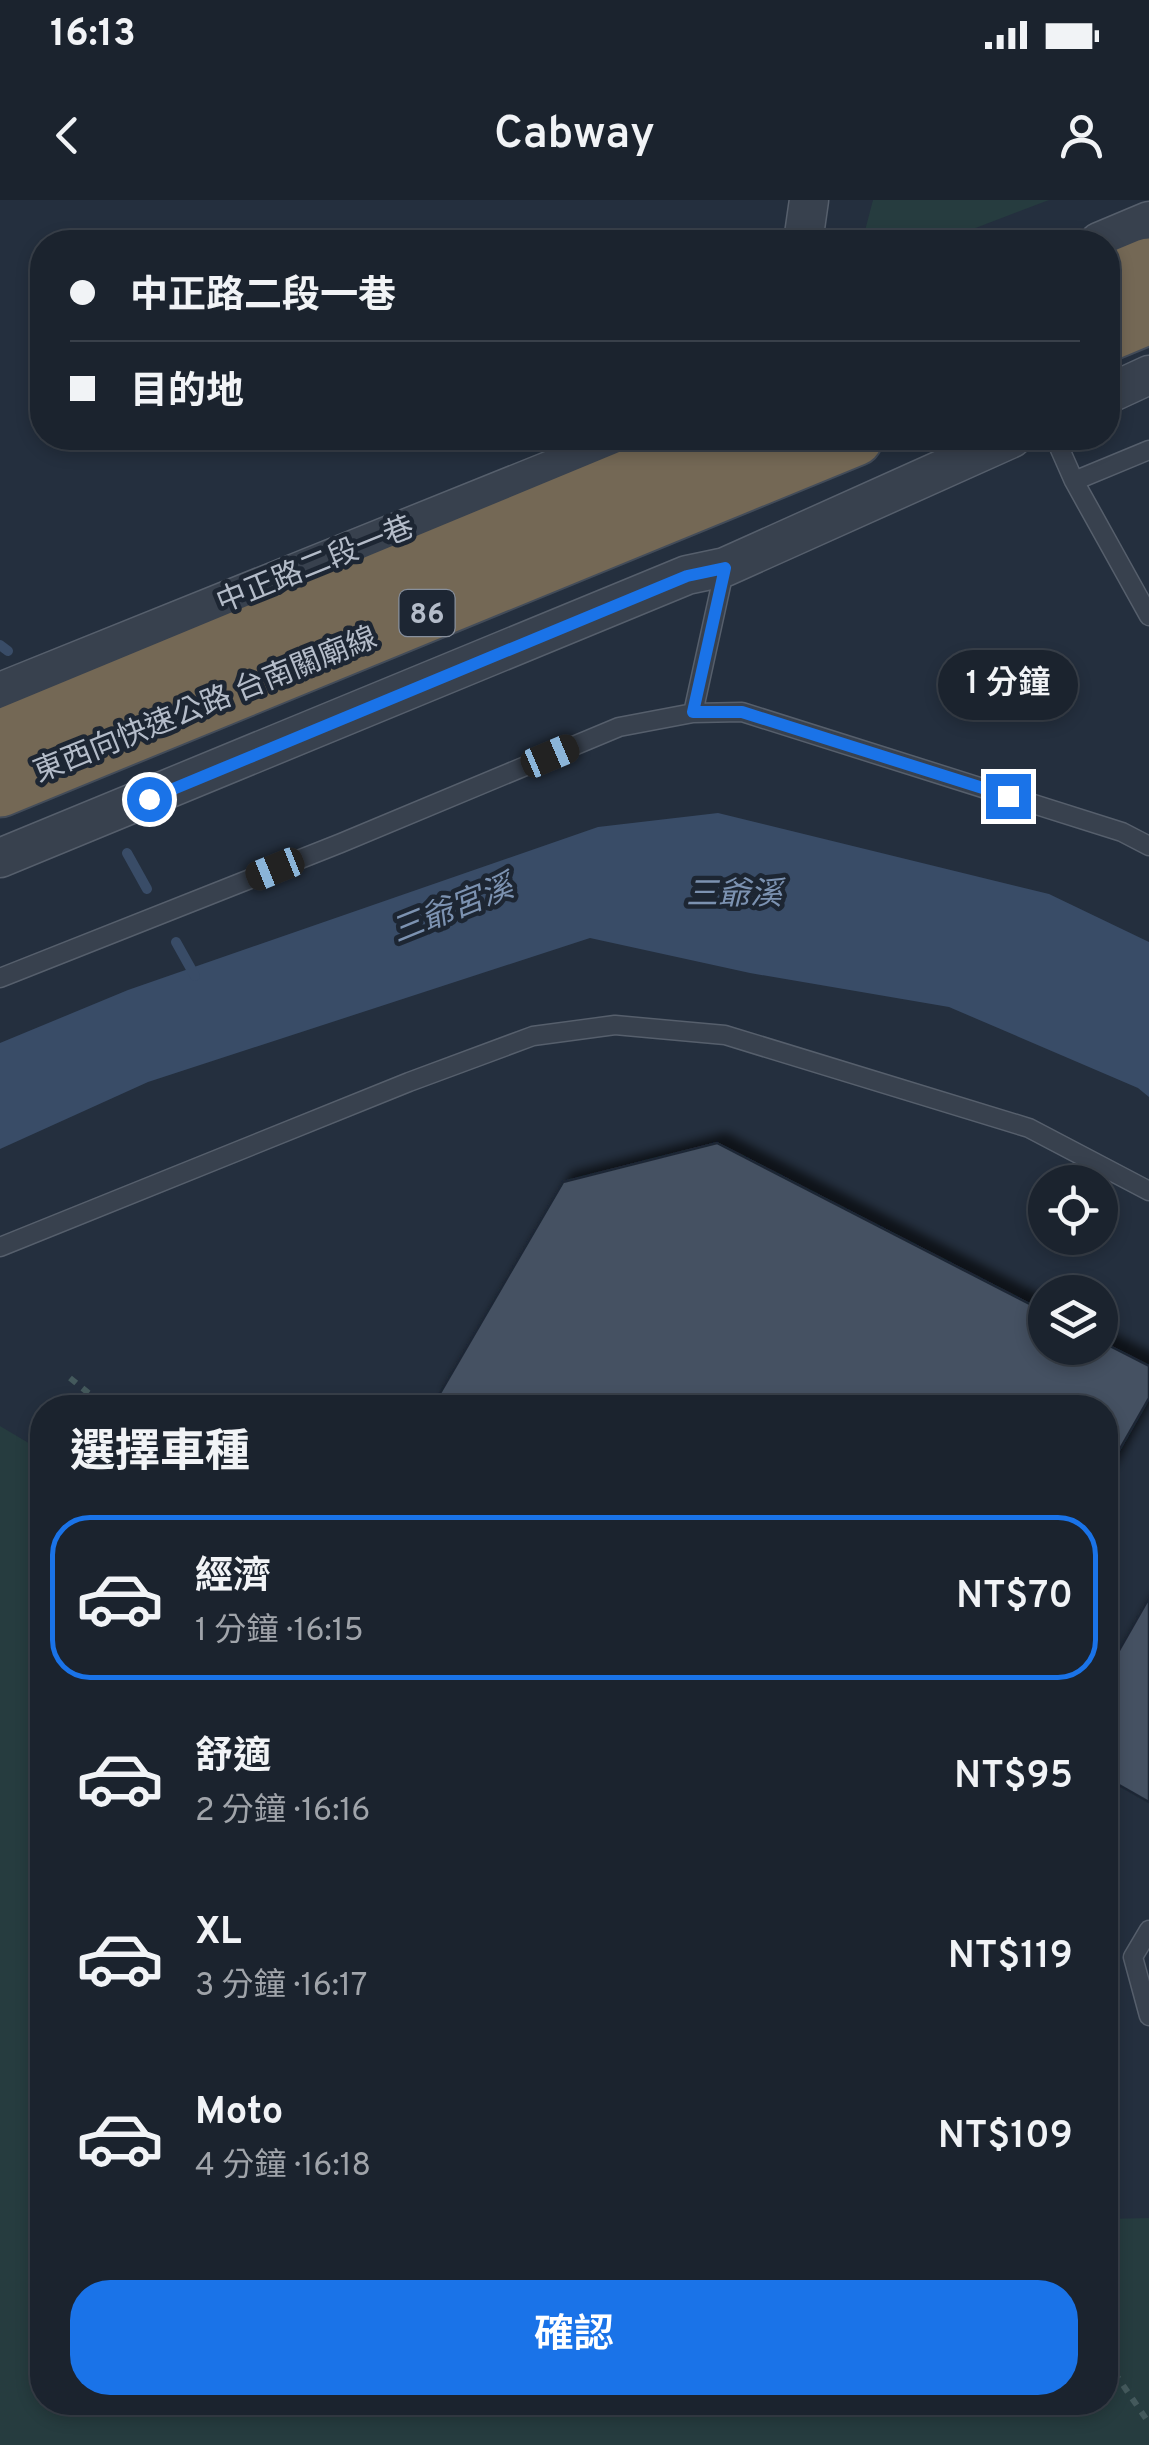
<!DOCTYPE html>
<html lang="zh-TW">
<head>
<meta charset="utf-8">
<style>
	body { margin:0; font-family:Overpass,"Noto Sans TC",sans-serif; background:#242b36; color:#f1f3f6; height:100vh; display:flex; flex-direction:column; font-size:38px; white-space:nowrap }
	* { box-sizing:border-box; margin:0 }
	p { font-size:32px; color:#a0a4aa }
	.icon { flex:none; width:55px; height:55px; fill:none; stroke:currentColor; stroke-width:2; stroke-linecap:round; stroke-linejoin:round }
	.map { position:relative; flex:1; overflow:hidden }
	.panel { position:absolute; left:30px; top:1195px; width:1088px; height:1020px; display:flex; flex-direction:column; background:#1b232e; border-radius:40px; box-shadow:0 5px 15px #0003,0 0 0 2px #39404a }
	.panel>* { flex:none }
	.top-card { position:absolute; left:30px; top:30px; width:1090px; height:220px; border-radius:40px; box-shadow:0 5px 15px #0003,0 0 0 2px #39404a; display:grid; align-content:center; height:220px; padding:0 40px; background:#1b232e }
	.fabs { position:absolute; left:1028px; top:965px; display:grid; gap:20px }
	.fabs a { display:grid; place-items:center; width:90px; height:90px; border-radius:50%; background:#1b232e; box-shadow:0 5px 15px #0003,0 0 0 2px #39404a; font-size:50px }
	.end { position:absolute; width:45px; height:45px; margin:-22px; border:12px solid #1a73e8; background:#fff; box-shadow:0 0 0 5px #fff }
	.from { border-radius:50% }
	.bubble { position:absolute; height:70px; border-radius:35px; background:#1b232e; box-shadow:0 5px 15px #0003,0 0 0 2px #39404a; font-size:32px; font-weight:600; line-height:70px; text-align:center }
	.car { position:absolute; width:30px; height:60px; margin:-30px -15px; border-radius:12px; box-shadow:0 0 8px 2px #0007; background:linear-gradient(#222 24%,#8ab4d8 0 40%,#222 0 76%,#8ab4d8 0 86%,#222 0) }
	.top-card b { display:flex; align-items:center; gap:35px; height:95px; font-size:38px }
	.top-card b+b { border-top:2px solid #39404a }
	.top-card i { width:25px; height:25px; background:#f1f3f6 }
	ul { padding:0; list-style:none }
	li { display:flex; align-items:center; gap:30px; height:165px; margin:0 20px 15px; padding:0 20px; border:5px solid transparent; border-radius:40px }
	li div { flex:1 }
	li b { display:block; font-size:38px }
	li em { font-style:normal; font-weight:600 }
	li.on { border-color:#1a73e8 }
	li>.icon { width:90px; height:90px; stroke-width:1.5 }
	h2 { padding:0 40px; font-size:45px; line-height:120px }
	.button { display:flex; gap:20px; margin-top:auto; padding:20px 40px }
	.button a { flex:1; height:115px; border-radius:40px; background:#1a73e8; color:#fff; font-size:40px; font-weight:600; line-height:115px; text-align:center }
	.status { display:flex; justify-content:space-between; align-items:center; height:70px; padding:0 50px; background:#1b232e; direction:ltr }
	.status svg { height:28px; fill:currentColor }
	header { display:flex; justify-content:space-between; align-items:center; height:130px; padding:0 40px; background:#1b232e; font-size:45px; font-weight:600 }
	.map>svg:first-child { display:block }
	.green { fill:#263c3f }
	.water { fill:#394c67 }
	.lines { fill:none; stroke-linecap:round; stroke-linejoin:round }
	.stream { stroke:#394c67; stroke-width:10 }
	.building { fill:#455162; stroke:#1f2835; stroke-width:2.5; filter:url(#shadow) }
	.lane-casing { stroke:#565f6c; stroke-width:21 }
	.street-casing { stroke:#565f6c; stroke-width:41 }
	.highway-casing { stroke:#434c59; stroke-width:59 }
	.path { stroke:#44595c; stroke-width:6; stroke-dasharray:8 8; stroke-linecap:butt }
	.lane { stroke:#38414e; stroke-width:18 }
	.street { stroke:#38414e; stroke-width:38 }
	.highway { stroke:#746855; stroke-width:55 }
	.route { stroke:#1a73e8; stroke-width:12 }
	.labels { text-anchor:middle; stroke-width:9; stroke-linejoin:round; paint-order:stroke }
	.shield { fill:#1d2633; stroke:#878f9c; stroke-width:2.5 }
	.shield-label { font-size:28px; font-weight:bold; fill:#b4bcc9 }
	.street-label { font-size:30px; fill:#b4bcc9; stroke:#1d2633 }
	.water-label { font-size:32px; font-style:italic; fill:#7c92b1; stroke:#1d2633 }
</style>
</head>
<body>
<div class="status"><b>16:13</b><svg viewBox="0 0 49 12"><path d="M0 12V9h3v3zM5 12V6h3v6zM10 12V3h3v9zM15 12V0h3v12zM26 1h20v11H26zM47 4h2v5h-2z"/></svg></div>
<header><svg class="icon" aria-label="back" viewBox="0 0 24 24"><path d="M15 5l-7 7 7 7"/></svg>Cabway<svg class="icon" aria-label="person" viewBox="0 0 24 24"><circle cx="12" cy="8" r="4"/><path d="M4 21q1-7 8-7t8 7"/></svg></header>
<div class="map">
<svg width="1149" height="2245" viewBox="0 0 1149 2245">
	<defs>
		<filter id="shadow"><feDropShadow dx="9" dy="-9" stdDeviation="5" flood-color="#0009"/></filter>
	</defs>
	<rect width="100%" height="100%" fill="#242f3e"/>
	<path class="green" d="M873,0H1049L939,42H862Z
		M0,1226L42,1251V2202H1105V2019L1149,2018V2245H0Z"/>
	<path class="water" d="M718,613L1049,694L1149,742V897L1138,888L949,807L750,773L590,738L148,882L0,949V843L128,790L598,627Z"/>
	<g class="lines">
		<path class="stream" d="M0,445L8,451
			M127,653L147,689
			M176,742L195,776"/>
	</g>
	<path class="building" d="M717,943L1045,1112V1148H1100V1141L1149,1166V1198L1105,1275V1208H449L436,1200L563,982Z
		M1149,1398V1602L1105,1577V1475Z"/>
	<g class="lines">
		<g class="lane-casing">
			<path id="lane" d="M1055,238L1074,281L1149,416
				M1074,281L1149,250
				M693,513L725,367
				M0,778L341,643L619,527L693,513L742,512L1122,632L1149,646
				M0,1047L409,882L533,836L615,825L725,835L1029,928L1149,991
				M1149,1730L1133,1757L1149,1816"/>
		</g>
		<g class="street-casing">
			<path id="street" d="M803,42L809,0
				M1099,42L1149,21
				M1108,194L1149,175
				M0,492L631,238
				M0,658L687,375L725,367L1012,238"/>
		</g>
		<g class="highway-casing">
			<path id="highway" d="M1108,83L1149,66
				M1108,133L1149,116
				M0,538L725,238
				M0,589L855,238"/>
		</g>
		<path class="path" d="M70,1178L107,1208
			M1105,2159L1149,2223"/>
		<use href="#lane" class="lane"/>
		<use href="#street" class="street"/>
		<use href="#highway" class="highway"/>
	</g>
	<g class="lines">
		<path class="route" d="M149,599L687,376L725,368L693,512H742L1008,596"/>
	</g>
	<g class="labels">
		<rect class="shield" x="399.5" y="390" width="55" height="46" rx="8"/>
		<g class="shield-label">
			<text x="427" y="423">86</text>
		</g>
		<g class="street-label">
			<text transform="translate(315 364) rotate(-22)" y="10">中正路二段一巷</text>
			<text transform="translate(205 504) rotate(-22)" y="10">東西向快速公路 台南關廟線</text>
		</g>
		<g class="water-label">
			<text x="734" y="704">三爺溪</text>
			<text transform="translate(452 708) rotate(-22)" y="11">三爺宮溪</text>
		</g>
	</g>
</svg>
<div class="fabs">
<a><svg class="icon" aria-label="locate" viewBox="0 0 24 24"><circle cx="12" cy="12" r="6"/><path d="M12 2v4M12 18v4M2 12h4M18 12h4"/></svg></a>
<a><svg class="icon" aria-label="layers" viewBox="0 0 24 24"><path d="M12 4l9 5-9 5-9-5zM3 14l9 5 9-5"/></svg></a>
</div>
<i class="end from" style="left:149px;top:599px"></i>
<i class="end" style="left:1008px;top:596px"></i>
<div class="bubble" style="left:938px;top:450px;width:140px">1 分鐘</div>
<i class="car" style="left:550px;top:556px;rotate:67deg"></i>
<i class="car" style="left:275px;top:669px;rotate:248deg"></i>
<div class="top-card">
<b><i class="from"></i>中正路二段一巷</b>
<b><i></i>目的地</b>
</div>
<section class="panel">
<h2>選擇車種</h2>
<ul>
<li class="on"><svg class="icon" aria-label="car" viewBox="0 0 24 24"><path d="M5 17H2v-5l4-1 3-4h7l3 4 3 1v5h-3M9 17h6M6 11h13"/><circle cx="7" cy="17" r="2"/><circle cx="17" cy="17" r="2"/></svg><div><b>經濟</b><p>1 分鐘 · 16:15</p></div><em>NT$70</em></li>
<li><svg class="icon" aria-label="car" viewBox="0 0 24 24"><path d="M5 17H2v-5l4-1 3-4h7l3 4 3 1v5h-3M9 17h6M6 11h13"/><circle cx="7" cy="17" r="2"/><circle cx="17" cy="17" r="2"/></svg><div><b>舒適</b><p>2 分鐘 · 16:16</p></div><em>NT$95</em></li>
<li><svg class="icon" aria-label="car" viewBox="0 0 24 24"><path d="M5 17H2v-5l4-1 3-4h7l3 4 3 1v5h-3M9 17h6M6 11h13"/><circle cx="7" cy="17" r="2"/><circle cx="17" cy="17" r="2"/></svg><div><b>XL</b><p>3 分鐘 · 16:17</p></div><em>NT$119</em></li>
<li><svg class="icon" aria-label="car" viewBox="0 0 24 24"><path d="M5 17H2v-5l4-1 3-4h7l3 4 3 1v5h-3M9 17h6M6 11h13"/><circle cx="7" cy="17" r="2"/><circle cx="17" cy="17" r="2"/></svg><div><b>Moto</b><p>4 分鐘 · 16:18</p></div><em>NT$109</em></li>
</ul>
<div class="button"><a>確認</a></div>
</section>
</div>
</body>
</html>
